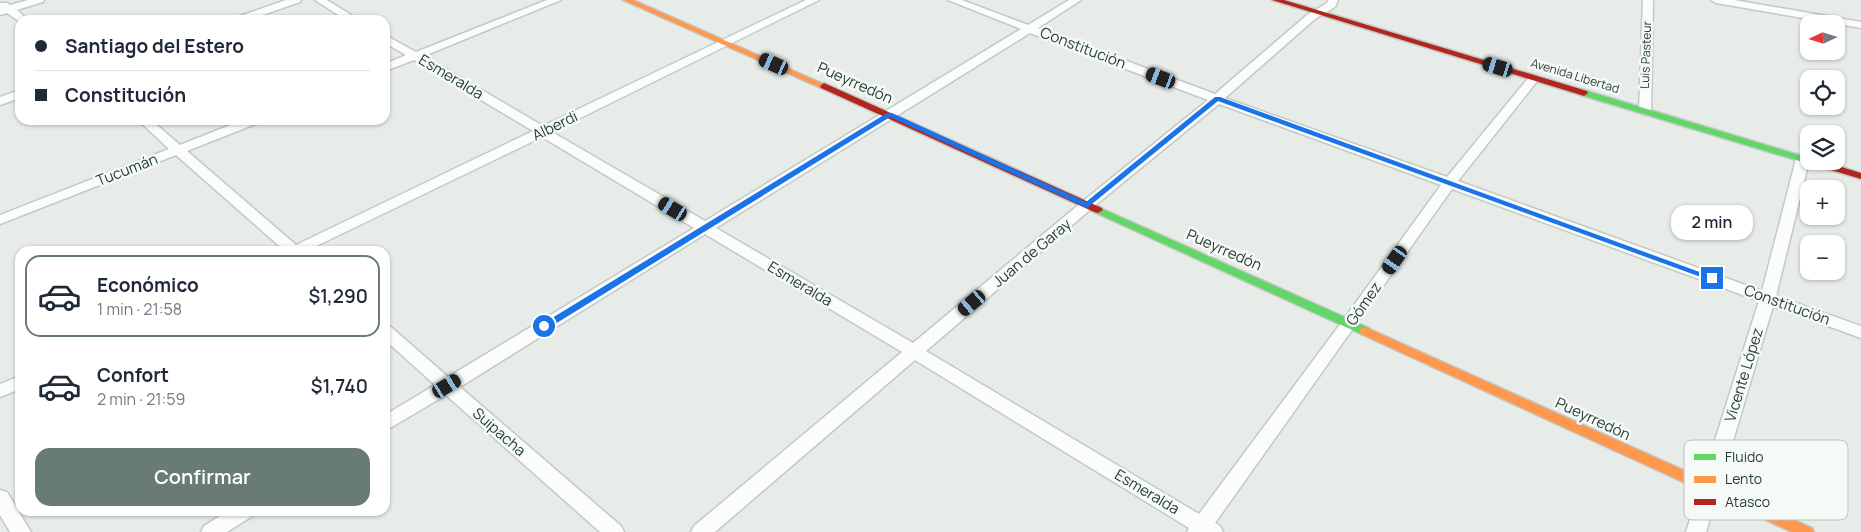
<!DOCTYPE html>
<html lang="es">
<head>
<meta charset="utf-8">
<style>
	body { margin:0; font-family:Manrope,sans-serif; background:#f2f2f3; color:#1f2937; height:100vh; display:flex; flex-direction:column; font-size:19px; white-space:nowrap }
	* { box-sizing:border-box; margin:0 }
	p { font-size:16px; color:#747a83 }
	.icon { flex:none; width:28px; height:28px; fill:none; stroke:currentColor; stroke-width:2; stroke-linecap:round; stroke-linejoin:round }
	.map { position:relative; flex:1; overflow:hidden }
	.details { position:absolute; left:15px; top:246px; width:375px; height:270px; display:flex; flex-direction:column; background:#fff; border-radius:15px; box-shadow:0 1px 4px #0004 }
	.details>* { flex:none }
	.top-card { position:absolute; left:15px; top:15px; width:375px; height:110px; border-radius:15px; box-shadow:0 1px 4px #0004; display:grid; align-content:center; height:110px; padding:0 20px; background:#fff }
	.needle { width:32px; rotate:266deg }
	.tools { position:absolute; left:1800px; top:15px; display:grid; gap:10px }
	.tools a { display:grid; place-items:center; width:45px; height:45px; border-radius:10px; background:#fff; box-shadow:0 1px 4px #0004; font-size:25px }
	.end { position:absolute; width:22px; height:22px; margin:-11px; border:6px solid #1a73e8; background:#fff; box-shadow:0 0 0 2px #fff }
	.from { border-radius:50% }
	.bubble { position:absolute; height:35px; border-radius:15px; background:#fff; box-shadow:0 1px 4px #0004; font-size:16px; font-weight:600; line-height:35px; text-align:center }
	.car { position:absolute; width:15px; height:30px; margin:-15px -8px; border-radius:6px; box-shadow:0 0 4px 1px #0007; background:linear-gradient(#222 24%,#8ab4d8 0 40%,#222 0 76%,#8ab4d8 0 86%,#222 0) }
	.top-card b { display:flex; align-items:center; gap:18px; height:48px; font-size:19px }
	.top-card b+b { border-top:1px solid #e0e1e3 }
	.top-card i { width:12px; height:12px; background:#1f2937 }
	ul { padding:9px 0 0; list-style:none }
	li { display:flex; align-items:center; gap:15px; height:82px; margin:0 10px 8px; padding:0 10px; border:2px solid transparent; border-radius:15px }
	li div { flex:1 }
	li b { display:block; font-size:19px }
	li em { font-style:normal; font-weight:600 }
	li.on { border-color:#687c74 }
	li>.icon { width:45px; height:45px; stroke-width:1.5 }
	.button { display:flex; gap:10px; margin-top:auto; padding:10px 20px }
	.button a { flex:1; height:58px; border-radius:15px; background:#687c74; color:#fff; font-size:20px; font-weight:600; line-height:58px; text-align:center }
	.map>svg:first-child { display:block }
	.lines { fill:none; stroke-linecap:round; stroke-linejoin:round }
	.street-casing { stroke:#c4c9c6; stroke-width:3 }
	.fast-casing { stroke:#c2c9c6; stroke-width:3 }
	.slow-casing { stroke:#c2c9c6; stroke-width:3 }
	.jam-casing { stroke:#c2c9c6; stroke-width:3 }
	.street { fill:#fbfcfc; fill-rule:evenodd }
	.fast { fill:#63d668; fill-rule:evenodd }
	.slow { fill:#ff974d; fill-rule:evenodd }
	.jam { fill:#b3261e; fill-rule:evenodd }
	.route { fill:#1a73e8 }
	.labels { text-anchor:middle; stroke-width:5; stroke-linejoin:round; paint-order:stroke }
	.far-street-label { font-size:12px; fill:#243f35; stroke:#f6faf7 }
	.street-label { font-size:15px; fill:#243f35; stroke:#f6faf7 }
	.key { fill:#f6faf7; stroke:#b7c2bd; stroke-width:1 }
	.key-label { font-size:14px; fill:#243f35 }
</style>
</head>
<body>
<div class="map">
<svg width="1861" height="532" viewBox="0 0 1861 532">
	<rect width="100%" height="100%" fill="#e7ece9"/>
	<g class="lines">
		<g class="street-casing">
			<path id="street" d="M28,0H44L43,2L17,10L28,20H20V22L7,13L0,15V3H7L10,5Z
				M286,0H301L300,2L248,20H233L234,18Z
				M315,0H327L359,20H346Z
				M547,0H561L424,56L543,126L806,0H819L552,132L705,221L1021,29L948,0H962L1028,25L1069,0H1081L1038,28L1215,94L1307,15L1327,3L1328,0H1338L1335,7L1315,19L1225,98L1447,177L1530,76H1538L1540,78L1538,80L1458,181L1762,291L1796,159L1798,156H1808L1809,161L1776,296L1861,326V338L1773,306L1706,532H1686L1759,301L1452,189L1215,523L1220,526L1223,532H1187L1189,528L915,360L715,532H691L694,526L902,352L705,234L460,387L621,526L624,532H600L446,395L385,431V415L435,385L385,340V325L391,327L448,377L694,228L542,137L306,251H285L176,155L0,224V215L169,149L138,120H151L180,145L243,120H260L258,123L187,151L296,245L533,131L414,60L385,71V64L406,55L385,43V35L416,52ZM1030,33L1208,100L1082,202L913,343L716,228ZM1219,104L1441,185L1344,319L1199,514L926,351L1092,208Z
				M1643,0H1653L1651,111L1645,115L1639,111Z
				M1711,0H1734L1861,22V28L1716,3Z
				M20,90V98L0,105V97Z
				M20,376V389L0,397V384Z
				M0,490L7,492L31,532H10L0,515Z
				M228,511H254L251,517L227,532H201L204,526Z"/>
		</g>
		<g class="fast-casing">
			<path id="fast" d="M1584,90L1809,158V161H1814L1809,164L1806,163L1581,95L1580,93Z
				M1098,207L1369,328L1371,331L1369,334H1361L1094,212L1093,210L1094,208Z"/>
		</g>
		<g class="slow-casing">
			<path id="slow" d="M623,0H633L828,86L824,89L821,88Z
				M1365,327L1812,528L1814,532H1792L1361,334L1359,331L1361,328Z"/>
		</g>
		<g class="jam-casing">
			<path id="jam" d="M1272,0H1284L1587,91L1588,93L1584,96L1581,95Z
				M824,83L1102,208L1103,210L1098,213L1094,212L821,88L820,86Z
				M1809,159V161H1822L1861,173V179L1808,163L1806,161Z"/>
		</g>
		<use href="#street" class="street"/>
		<use href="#fast" class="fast"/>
		<use href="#slow" class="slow"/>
		<use href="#jam" class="jam"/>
	</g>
	<path class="route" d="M1215,97H1220L1716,278L1714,280H1709L1218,101L1087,208L890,117L547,329H544L539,326L887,113H892L1086,202Z"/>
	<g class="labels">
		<g class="far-street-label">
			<text transform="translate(1646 55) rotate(-88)" y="4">Luis Pasteur</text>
			<text transform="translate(1575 76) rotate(17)" y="4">Avenida Libertad</text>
		</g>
		<g class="street-label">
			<text transform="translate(1083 48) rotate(21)" y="5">Constitución</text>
			<text transform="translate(451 77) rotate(31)" y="5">Esmeralda</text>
			<text transform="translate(855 83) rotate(24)" y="5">Pueyrredón</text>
			<text transform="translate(555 126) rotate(-26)" y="5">Alberdi</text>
			<text transform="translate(127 170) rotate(-21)" y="5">Tucumán</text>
			<text transform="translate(1224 250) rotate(24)" y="5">Pueyrredón</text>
			<text transform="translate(1032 253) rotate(-40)" y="5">Juan de Garay</text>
			<text transform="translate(800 284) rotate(31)" y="5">Esmeralda</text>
			<text transform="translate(1364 304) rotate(-55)" y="5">Gómez</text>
			<text transform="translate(1787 305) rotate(20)" y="5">Constitución</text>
			<text transform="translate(1744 375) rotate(-73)" y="5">Vicente López</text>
			<text transform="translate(1593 419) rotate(25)" y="5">Pueyrredón</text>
			<text transform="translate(499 432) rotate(41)" y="5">Suipacha</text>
			<text transform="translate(1147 492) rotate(31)" y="5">Esmeralda</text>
		</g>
	</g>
	<rect x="1684" y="440" width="164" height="80" rx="8" class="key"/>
	<rect x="1694" y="454" width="22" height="6" fill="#63d668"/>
	<rect x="1694" y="476" width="22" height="7" fill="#ff974d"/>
	<rect x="1694" y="499" width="22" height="6" fill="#b3261e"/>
	<g class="key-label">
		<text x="1725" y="462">Fluido</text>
		<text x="1725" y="484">Lento</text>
		<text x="1725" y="507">Atasco</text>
	</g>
</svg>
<div class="tools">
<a><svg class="needle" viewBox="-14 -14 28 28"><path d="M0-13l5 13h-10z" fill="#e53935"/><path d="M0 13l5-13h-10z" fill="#747a83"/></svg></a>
<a><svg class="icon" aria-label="locate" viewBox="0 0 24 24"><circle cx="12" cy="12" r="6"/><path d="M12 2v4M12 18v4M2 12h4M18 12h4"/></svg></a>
<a><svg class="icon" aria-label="layers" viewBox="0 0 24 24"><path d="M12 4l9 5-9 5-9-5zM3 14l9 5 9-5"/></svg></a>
<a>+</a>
<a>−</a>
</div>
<i class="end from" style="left:544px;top:326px"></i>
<i class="end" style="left:1712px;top:278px"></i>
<div class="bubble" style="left:1671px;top:205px;width:82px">2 min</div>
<i class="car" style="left:774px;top:64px;rotate:294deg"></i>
<i class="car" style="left:1498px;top:67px;rotate:287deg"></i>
<i class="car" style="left:1161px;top:78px;rotate:291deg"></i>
<i class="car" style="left:673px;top:209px;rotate:301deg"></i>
<i class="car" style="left:1395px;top:260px;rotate:215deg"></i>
<i class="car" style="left:972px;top:303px;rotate:230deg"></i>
<i class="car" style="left:447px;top:386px;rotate:59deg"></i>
<div class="top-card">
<b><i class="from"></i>Santiago del Estero</b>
<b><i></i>Constitución</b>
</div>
<section class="details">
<ul>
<li class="on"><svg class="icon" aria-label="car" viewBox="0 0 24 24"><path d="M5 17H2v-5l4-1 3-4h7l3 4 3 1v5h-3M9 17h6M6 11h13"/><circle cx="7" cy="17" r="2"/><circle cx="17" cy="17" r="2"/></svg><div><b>Económico</b><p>1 min · 21:58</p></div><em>$1,290</em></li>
<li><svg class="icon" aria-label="car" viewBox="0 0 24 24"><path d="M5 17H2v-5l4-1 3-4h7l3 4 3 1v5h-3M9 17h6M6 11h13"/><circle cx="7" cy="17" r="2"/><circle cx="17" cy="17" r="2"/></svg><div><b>Confort</b><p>2 min · 21:59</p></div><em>$1,740</em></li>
</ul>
<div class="button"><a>Confirmar</a></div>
</section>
</div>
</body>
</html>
